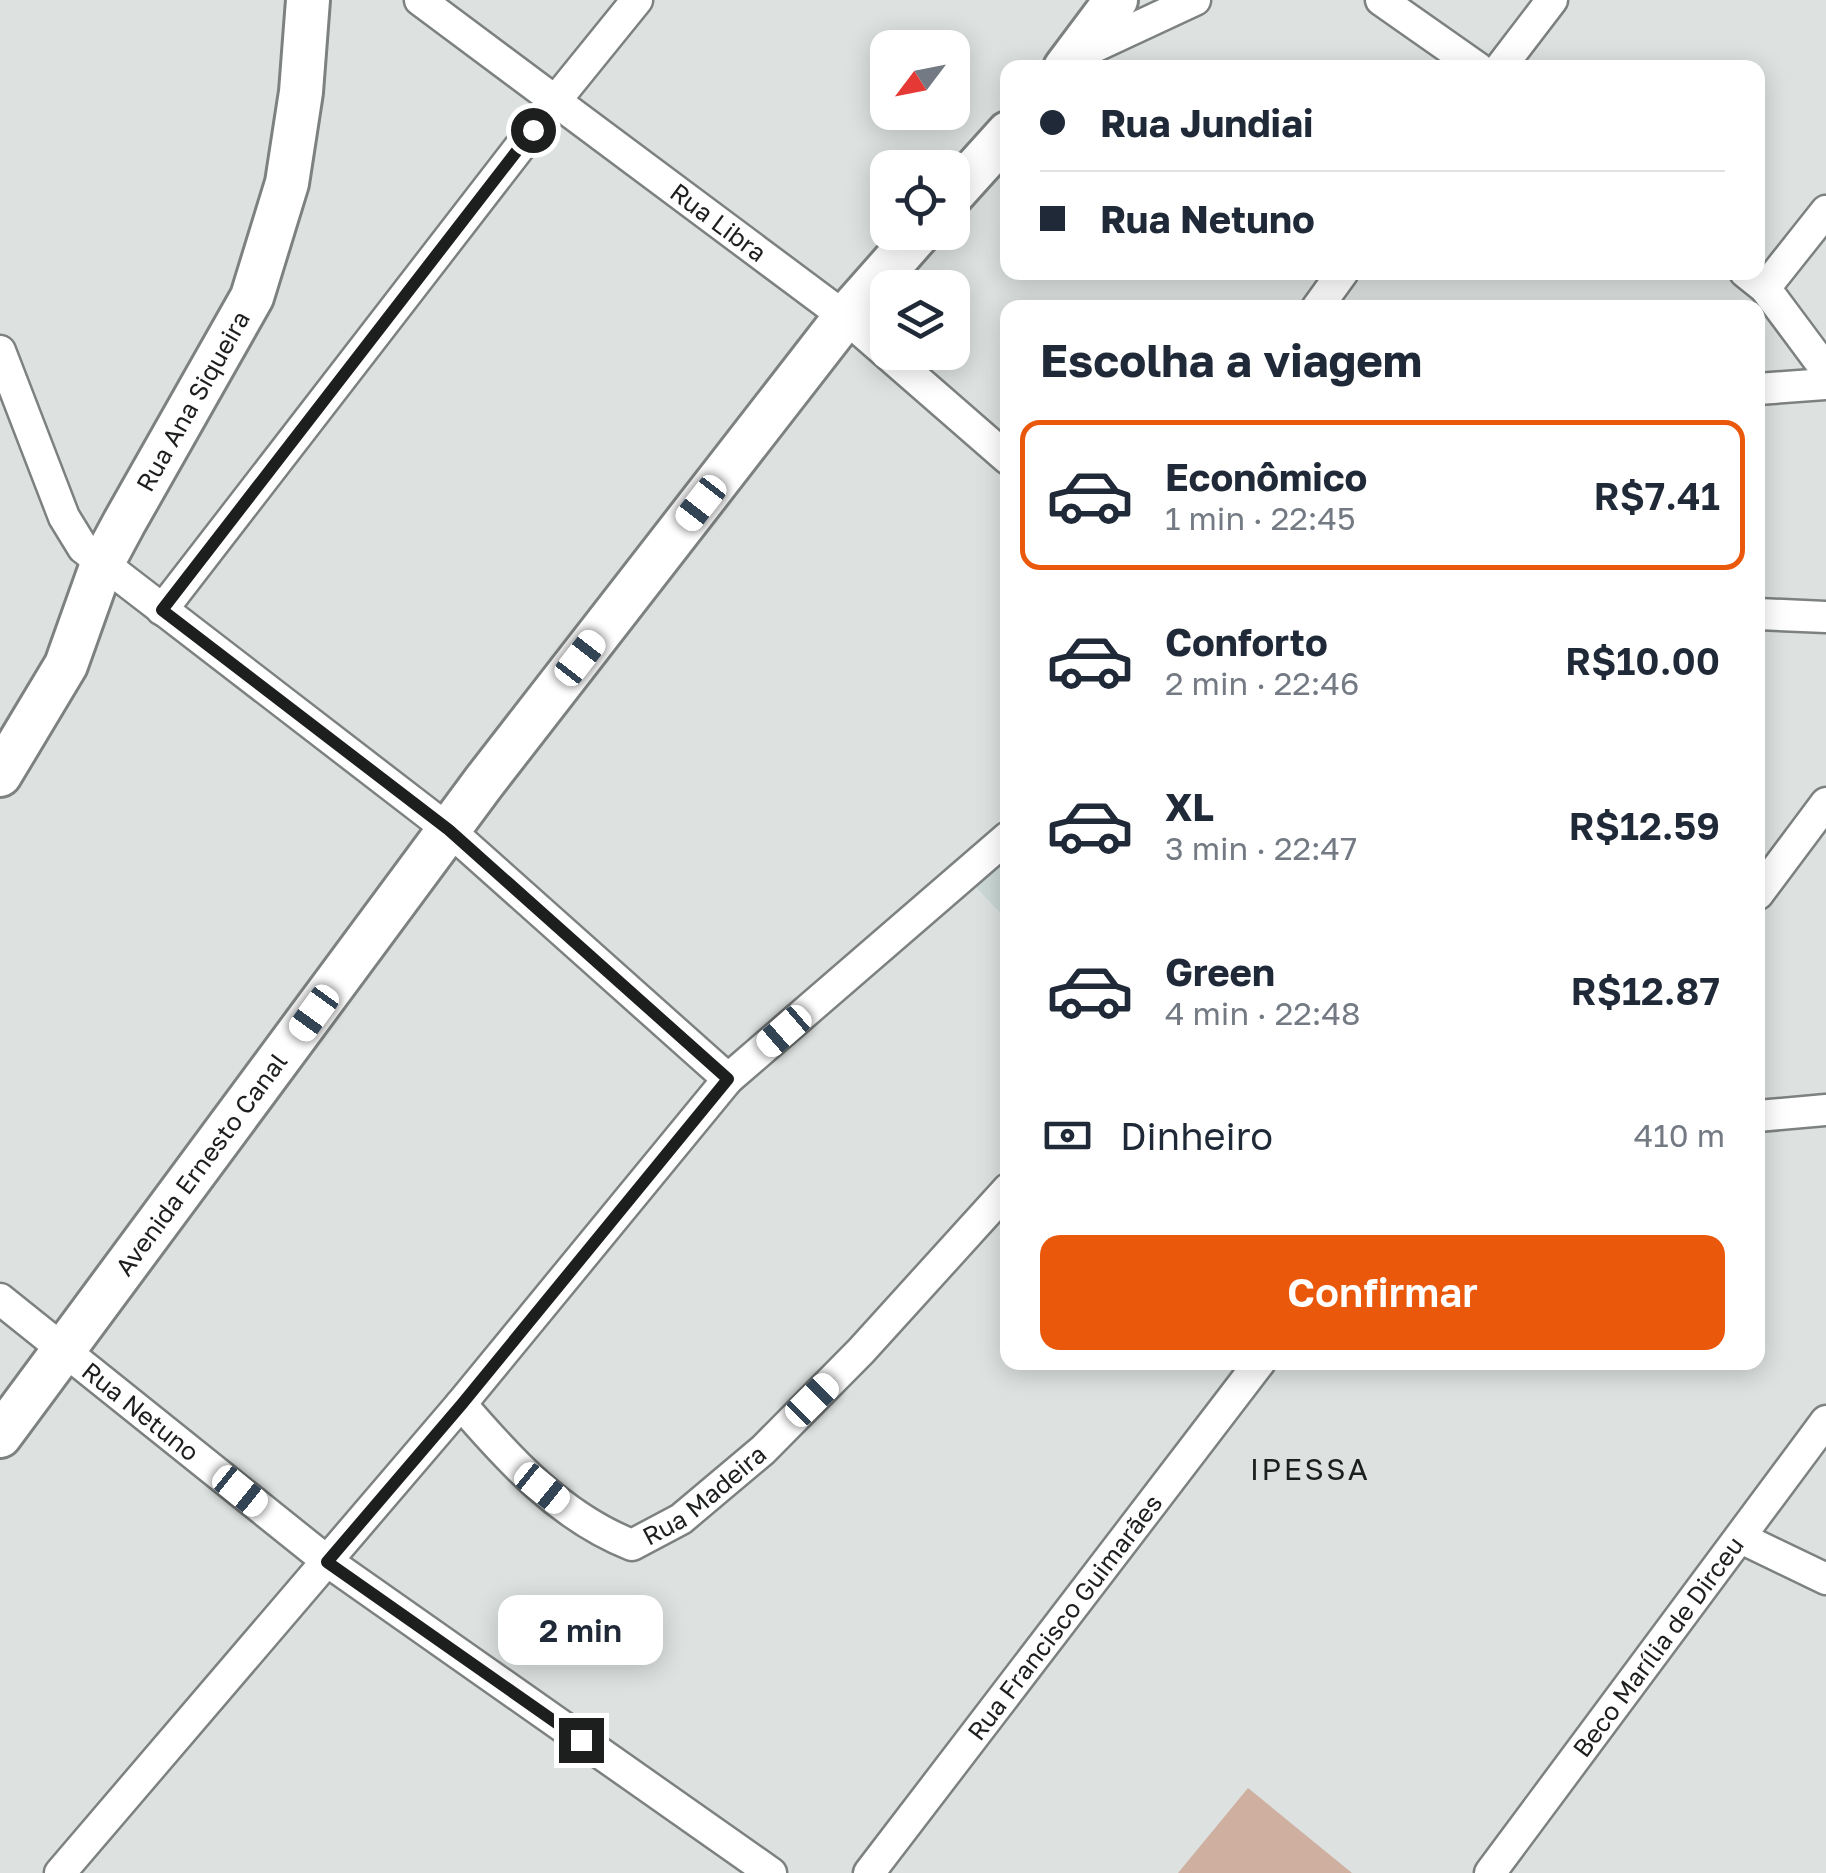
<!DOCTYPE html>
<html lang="pt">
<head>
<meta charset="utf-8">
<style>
	body { margin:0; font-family:"Golos Text",sans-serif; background:#f2f2f3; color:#1f2937; height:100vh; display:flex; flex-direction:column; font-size:38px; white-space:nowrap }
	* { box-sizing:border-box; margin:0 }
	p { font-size:32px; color:#747a83 }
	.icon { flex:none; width:55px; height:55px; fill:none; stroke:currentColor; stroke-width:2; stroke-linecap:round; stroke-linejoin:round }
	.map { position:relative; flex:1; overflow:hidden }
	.drawer { position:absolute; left:1000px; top:300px; width:765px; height:1070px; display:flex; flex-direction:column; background:#fff; border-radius:20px; box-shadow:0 5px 25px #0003 }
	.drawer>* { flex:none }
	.guide { position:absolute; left:1000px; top:60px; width:765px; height:220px; border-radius:20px; box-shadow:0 5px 25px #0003; display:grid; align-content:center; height:220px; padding:0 40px; background:#fff }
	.needle { width:65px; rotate:238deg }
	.tools { position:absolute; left:870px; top:30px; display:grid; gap:20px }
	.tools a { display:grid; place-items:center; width:100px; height:100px; border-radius:20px; background:#fff; box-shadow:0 5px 25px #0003; font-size:50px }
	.end { position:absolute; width:45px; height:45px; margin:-22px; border:12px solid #1d1e1e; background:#fff; box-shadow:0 0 0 5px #fff }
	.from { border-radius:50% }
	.bubble { position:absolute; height:70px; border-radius:20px; background:#fff; box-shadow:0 5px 25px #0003; font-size:32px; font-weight:600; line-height:70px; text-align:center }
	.car { position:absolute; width:30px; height:60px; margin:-30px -15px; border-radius:12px; box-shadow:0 0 8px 2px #0007; background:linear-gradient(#fff 24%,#345 0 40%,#fff 0 76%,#345 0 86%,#fff 0) }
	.guide b { display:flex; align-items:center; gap:35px; height:95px; font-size:38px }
	.guide b+b { border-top:2px solid #e0e1e3 }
	.guide i { width:25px; height:25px; background:#1f2937 }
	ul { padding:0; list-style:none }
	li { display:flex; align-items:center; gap:30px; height:150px; margin:0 20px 15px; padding:0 20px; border:5px solid transparent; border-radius:20px }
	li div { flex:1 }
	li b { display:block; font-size:38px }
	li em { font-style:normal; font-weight:600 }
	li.active { border-color:#ea580c }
	li>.icon { width:90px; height:90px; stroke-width:1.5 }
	h2 { padding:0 40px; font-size:45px; line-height:120px }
	.pay { display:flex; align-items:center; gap:25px; height:110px; padding:0 40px; font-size:38px }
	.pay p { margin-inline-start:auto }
	.primary-button { display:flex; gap:20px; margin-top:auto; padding:20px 40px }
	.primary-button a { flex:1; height:115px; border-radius:20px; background:#ea580c; color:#fff; font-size:40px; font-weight:600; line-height:115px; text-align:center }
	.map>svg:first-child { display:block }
	.built { fill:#cbd9d7 }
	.green { fill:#ceafa0 }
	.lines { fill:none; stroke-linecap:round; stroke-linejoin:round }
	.street-casing { stroke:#7d8180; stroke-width:35 }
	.secondary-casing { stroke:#7d8180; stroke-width:48 }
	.street { stroke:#fff; stroke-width:30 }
	.secondary { stroke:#fff; stroke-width:42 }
	.route { stroke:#1d1e1e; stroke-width:12 }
	.labels { text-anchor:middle; stroke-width:10; stroke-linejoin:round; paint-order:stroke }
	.street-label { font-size:25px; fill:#1d1e1e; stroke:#dde2e1 }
	.quarter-label { font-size:30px; letter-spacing:2.5px; fill:#1d1e1e; stroke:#dde2e1 }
</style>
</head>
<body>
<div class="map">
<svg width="1826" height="1873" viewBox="0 0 1826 1873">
	<rect width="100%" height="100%" fill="#dde2e1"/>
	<path class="built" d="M1007,859V920L973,884Z"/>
	<path class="green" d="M1248,1788L1352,1873H1178Z"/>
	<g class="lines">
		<g class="street-casing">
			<g id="street">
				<path id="s1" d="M420,0L845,317L1008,459"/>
				<path d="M1381,0L1478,68"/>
				<path d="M1077,55L1195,0"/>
				<path d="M1500,68L1552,0"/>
				<path d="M1745,272L1765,288L1826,370"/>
				<path d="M1765,288L1826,211"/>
				<path d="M1317,308L1343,272"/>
				<path d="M0,351L64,517L83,548L449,830L728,1079"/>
				<path d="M1758,389L1826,384"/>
				<path d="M162,610L556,100L637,0"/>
				<path d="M1758,614L1826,617"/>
				<path d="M1758,894L1826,803"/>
				<path d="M1758,1116L1826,1110"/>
				<path id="s2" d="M0,1299L327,1561L771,1873"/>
				<path id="s3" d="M461,1404C510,1461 561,1517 632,1545L681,1519L763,1450L861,1351L1008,1189"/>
				<path d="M1741,1538L1826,1579"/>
				<path d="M60,1873L461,1404L728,1079L1008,837"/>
				<path id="s4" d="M869,1873L1260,1362"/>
				<path id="s5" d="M1490,1873L1826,1421"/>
			</g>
		</g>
		<g class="secondary-casing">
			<g id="secondary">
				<path d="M1065,68L1116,0"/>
				<path d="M952,195L1008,133"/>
				<path id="s6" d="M0,775L66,665L102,564L124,523L252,297L287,183L301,92L308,0"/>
				<path id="s7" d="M0,1436L484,782L845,317L920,232"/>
			</g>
		</g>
		<use href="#street" class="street"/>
		<use href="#secondary" class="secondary"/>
	</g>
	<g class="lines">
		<path class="route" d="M533,130L162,610L449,830L728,1079L462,1404L327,1562L581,1740"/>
	</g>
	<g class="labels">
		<g class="street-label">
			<text dy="9" stroke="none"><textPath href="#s1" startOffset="372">Rua Libra</textPath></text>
			<text dy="9" stroke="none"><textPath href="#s6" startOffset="422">Rua Ana Siqueira</textPath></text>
			<text dy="9" stroke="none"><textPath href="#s7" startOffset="338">Avenida Ernesto Canal</textPath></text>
			<text dy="9" stroke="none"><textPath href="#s2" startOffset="180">Rua Netuno</textPath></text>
			<text dy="9" stroke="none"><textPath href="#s3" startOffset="312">Rua Madeira</textPath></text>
			<text dy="9" stroke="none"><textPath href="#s4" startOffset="322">Rua Francisco Guimarães</textPath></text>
			<text dy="9" stroke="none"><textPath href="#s5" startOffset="282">Beco Marília de Dirceu</textPath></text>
		</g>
		<g class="quarter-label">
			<text x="1310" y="1480">IPESSA</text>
		</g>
	</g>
</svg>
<div class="tools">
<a><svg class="needle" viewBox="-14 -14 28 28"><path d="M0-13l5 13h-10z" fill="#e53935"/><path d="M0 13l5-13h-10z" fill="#747a83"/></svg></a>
<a><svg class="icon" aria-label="locate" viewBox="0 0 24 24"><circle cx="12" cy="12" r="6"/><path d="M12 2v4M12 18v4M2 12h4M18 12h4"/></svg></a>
<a><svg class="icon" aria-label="layers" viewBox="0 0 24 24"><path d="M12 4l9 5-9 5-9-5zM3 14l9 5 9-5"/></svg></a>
</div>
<i class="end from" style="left:533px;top:130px"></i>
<i class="end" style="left:581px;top:1740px"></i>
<div class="bubble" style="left:498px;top:1595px;width:165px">2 min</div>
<i class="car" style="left:701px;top:503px;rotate:218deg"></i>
<i class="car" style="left:580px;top:658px;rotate:38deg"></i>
<i class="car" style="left:314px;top:1013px;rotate:216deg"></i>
<i class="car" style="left:784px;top:1031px;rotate:229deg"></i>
<i class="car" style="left:812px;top:1400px;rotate:45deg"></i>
<i class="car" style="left:542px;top:1488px;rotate:129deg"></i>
<i class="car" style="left:240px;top:1491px;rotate:129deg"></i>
<div class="guide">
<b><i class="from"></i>Rua Jundiai</b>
<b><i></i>Rua Netuno</b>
</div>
<section class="drawer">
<h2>Escolha a viagem</h2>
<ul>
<li class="active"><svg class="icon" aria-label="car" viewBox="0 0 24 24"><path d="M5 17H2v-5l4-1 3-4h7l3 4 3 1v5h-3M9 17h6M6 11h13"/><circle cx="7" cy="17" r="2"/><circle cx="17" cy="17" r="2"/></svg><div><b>Econômico</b><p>1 min · 22:45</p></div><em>R$7.41</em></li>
<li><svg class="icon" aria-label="car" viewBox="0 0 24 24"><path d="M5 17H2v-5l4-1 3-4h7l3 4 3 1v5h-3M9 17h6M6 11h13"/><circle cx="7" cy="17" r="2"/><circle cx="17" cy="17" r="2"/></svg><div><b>Conforto</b><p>2 min · 22:46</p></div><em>R$10.00</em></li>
<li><svg class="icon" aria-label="car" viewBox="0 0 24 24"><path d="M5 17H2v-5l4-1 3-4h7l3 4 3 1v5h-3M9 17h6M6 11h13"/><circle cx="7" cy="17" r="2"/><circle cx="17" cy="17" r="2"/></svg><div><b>XL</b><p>3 min · 22:47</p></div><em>R$12.59</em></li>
<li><svg class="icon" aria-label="car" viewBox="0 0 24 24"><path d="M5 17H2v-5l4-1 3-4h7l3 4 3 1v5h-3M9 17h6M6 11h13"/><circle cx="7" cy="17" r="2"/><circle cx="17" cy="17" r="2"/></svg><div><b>Green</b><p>4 min · 22:48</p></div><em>R$12.87</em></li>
</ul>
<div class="pay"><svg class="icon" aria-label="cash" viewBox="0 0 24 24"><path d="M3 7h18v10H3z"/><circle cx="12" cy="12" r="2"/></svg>Dinheiro<p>410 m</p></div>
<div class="primary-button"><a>Confirmar</a></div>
</section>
</div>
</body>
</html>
